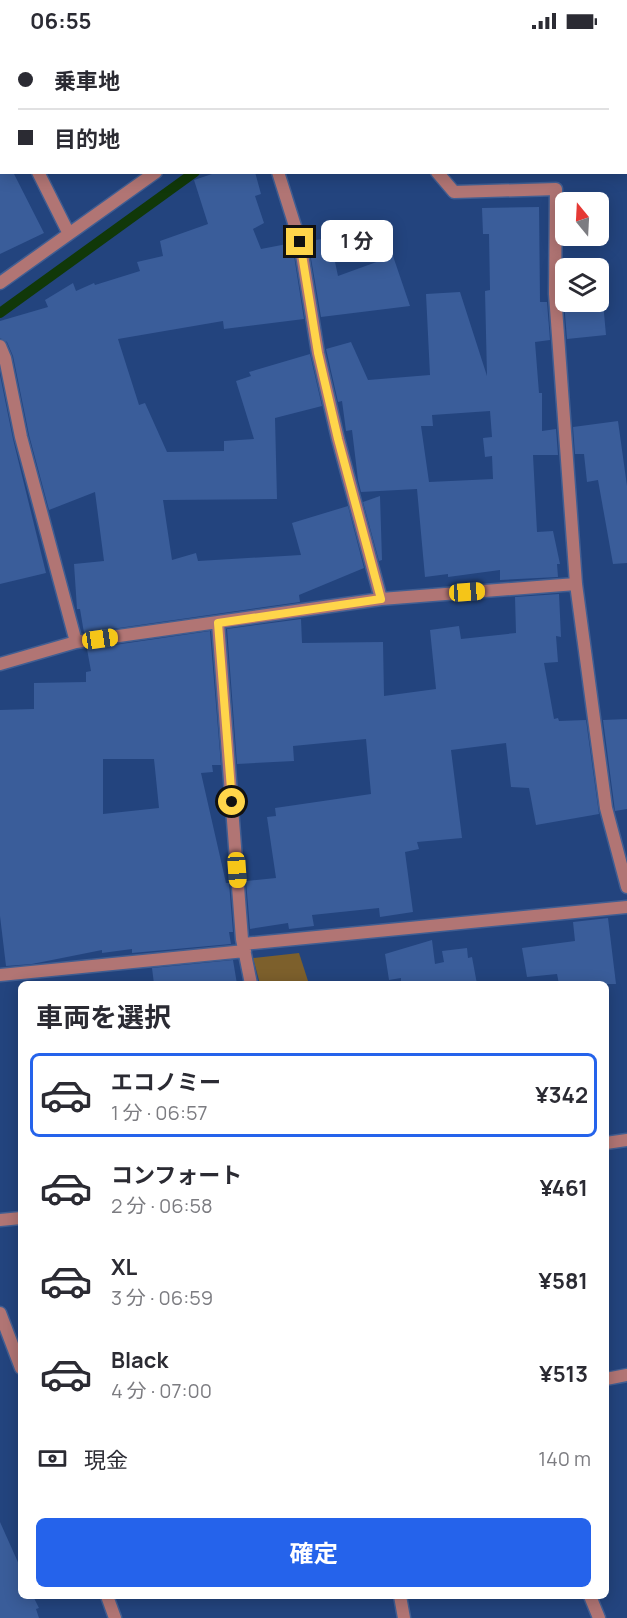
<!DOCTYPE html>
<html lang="ja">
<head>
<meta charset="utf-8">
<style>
	body { margin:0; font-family:Manrope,"Noto Sans JP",sans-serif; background:#f7f7f7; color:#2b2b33; height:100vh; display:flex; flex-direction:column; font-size:22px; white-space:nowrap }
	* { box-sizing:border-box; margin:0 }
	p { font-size:20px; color:#7c7c81 }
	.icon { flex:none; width:33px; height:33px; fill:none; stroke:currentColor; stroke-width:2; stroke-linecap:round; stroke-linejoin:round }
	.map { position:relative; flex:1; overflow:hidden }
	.panel { position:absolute; left:18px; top:939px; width:591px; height:618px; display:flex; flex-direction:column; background:#fff; border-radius:9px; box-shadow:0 3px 15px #0003 }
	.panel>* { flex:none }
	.hud { position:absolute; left:0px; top:0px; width:627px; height:132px; box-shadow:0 3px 15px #0003; display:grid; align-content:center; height:132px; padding:0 18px; background:#fff }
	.needle { width:39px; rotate:342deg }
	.fabs { position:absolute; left:555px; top:150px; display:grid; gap:12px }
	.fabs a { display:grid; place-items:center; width:54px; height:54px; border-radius:9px; background:#fff; box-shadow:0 3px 15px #0003; font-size:30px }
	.end { position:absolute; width:27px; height:27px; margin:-14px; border:8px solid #ffd54a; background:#111; box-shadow:0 0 0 3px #111 }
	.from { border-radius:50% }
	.bubble { position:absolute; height:42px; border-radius:9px; background:#fff; box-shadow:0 3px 15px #0003; font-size:20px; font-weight:700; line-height:42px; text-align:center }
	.car { position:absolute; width:18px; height:36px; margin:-18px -9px; border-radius:8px; box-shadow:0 0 4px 2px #0007; background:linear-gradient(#f5c518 24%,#345 0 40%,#f5c518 0 76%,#345 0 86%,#f5c518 0) }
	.hud b { display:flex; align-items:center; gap:21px; height:57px; font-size:22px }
	.hud b+b { border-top:2px solid #e1e1e2 }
	.hud i { width:15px; height:15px; background:#2b2b33 }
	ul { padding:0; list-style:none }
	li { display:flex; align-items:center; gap:18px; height:84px; margin:0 12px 9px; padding:0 6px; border:3px solid transparent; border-radius:9px }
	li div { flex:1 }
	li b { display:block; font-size:22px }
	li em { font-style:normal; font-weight:700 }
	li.active { border-color:#2563eb }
	li>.icon { width:54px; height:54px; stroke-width:1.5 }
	h2 { padding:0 18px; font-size:27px; line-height:72px }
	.pay { display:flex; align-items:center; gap:15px; height:66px; padding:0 18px; font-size:22px }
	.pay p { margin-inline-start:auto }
	.action { display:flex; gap:12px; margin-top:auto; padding:12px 18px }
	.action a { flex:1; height:69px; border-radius:9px; background:#2563eb; color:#fff; font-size:24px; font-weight:700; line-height:69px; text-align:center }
	.status { display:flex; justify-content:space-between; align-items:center; height:42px; padding:0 30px; background:#fff; direction:ltr }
	.status svg { height:16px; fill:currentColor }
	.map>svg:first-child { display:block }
	.green { fill:#7d602c }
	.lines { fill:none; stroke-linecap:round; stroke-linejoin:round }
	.stream { stroke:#113809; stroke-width:10 }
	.building { fill:#3a5d9a; fill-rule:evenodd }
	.service-casing { stroke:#415e92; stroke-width:15 }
	.minor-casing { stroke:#415e92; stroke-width:15 }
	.tertiary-casing { stroke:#415e92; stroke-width:15 }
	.service { stroke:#b17574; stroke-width:12 }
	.minor { stroke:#b17574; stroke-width:12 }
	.tertiary { stroke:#b17574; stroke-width:12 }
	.route { stroke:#ffd54a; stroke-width:8 }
</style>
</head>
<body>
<div class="status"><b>06:55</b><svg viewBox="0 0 49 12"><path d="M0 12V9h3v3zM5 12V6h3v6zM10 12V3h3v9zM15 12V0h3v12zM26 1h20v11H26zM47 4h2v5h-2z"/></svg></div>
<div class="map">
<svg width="627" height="1576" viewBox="0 0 627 1576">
	<rect width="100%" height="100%" fill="#23447e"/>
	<path class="green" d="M299,911L309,942H260L253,916Z"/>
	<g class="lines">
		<path class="stream" d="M0,271L195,130"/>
	</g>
	<path class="building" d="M0,106L2,130H13L44,191L0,212Z
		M218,130H255L261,152L255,154L264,181L253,187L261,207L292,201L304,277L224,287L223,279L118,297L139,363L145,361L167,410L224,409V399L254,397L236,339L251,334L249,330L310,312L322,364L275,376L277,457L163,458L172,518L196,511L198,519L301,513L292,481L348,464L364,526L299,553L300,560L84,591L80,567H77L74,522L104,519L95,450L49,468L29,393L13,314L7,300L0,296V279L48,265L45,258L73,241L76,249L94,241L95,243L140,229L137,220L163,214L160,199L208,182L194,138Z
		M539,165L540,260H547L550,298L535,300L539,351H542V389L556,387L558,413H533L537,490L553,489L560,522H557L558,535L500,538V528L448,535V532L425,535L417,447L361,450L358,438L352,388L346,389L342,359L338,360L326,307L351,300L368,338L430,333L426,252L460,250L487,334L485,249L490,248L489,192H483L482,166ZM490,369L492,395L483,396L485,415L492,414L493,437L429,440L421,384H433L432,373Z
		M330,196L338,234L393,214L410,264L321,275L308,199Z
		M564,260H603L606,293L567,297Z
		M0,333L13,397L46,531L0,542Z
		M618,379L627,444V521L613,522L598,438L587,440L584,412H575L573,385Z
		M380,454L382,518L379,519L363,460Z
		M559,552L561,595L556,594L558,620L544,621L554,677L558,676L559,679L586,678L599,772L536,783L529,746L511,745L506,701L451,708L462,796L417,800L419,807L405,810L413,870L380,875L379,866L312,873L314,884L289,887L288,881L250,887L246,839L276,836L267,775L276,774L275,766L371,752L366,697L293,704L294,719L237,722L227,587L301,577L302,601L383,600L384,654L436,647L430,588L459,584L461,597L516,591L515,555Z
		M210,589L221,723H212L213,730L201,731L226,841H229L233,890H229L231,902L132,911V907L102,911V908L32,922L6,924L0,874V668L34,667V641L86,640V630L91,629L87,607ZM103,717H154L159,766L103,772Z
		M627,677V767L615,769L603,678Z
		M608,876L616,942H559L557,932L527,935L522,906L575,899L573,880Z
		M432,898L435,922L444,920L442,909L467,906L468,916L472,915L477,942H401V936L389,938L385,912Z
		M233,918L237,942H154L152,926Z
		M0,1480L21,1527V1554H33L39,1566L36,1567L39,1576H0Z"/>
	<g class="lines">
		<g class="service-casing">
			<path id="service" d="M606,1337L627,1333"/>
		</g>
		<g class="minor-casing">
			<path id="minor" d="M327,0L328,2
				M311,2L313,0
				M0,55L2,58
				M38,130L69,192
				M278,130L300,200L318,311L338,397L381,557
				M437,130L454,150L556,147L555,252L576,542L606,766L627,845
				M0,241L156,130
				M0,304L5,316L21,395L76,600
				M218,581L242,897L251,942
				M0,622L76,600L381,557L576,542
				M243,902L627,865
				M0,933L245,909
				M0,1271L21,1326
				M107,1554L115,1576
				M400,1554L404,1576
				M590,1554L599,1576"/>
		</g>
		<g class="tertiary-casing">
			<path id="tertiary" d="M606,1101L627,1098
				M0,1178L21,1176"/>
		</g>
		<use href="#service" class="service"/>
		<use href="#minor" class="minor"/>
		<use href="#tertiary" class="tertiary"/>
	</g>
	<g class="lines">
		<path class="route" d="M232,760L218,581L381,557L338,397L318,311L300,200"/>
	</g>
</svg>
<div class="fabs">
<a><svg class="needle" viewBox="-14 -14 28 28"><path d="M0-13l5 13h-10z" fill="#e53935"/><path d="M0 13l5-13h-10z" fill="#7c7c81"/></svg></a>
<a><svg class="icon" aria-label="layers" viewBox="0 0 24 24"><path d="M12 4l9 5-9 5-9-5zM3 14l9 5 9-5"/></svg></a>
</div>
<i class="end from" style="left:232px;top:760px"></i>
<i class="end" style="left:300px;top:200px"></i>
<div class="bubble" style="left:321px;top:178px;width:72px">1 分</div>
<i class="car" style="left:467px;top:550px;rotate:86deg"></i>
<i class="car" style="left:100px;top:597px;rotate:82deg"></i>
<i class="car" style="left:237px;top:828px;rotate:176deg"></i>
<div class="hud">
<b><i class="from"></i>乗車地</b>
<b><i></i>目的地</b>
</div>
<section class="panel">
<h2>車両を選択</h2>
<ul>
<li class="active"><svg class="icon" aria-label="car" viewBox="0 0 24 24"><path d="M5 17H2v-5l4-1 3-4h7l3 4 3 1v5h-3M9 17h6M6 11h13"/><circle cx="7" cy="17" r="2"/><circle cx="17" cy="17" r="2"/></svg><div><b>エコノミー</b><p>1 分 · 06:57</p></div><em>¥342</em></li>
<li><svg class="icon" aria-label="car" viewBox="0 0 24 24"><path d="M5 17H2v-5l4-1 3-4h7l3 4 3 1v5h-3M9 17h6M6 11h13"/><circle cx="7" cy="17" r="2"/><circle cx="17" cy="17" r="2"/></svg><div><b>コンフォート</b><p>2 分 · 06:58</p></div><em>¥461</em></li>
<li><svg class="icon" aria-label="car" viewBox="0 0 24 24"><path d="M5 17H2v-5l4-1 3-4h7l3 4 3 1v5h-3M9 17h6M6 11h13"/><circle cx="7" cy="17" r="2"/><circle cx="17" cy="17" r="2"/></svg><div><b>XL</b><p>3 分 · 06:59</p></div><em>¥581</em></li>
<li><svg class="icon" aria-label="car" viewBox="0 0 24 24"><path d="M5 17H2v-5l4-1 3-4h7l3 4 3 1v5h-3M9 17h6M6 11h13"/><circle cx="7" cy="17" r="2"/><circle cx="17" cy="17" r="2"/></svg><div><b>Black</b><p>4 分 · 07:00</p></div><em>¥513</em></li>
</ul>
<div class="pay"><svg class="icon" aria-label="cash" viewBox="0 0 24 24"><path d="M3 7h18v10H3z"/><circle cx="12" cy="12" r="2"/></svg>現金<p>140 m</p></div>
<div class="action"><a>確定</a></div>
</section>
</div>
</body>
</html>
